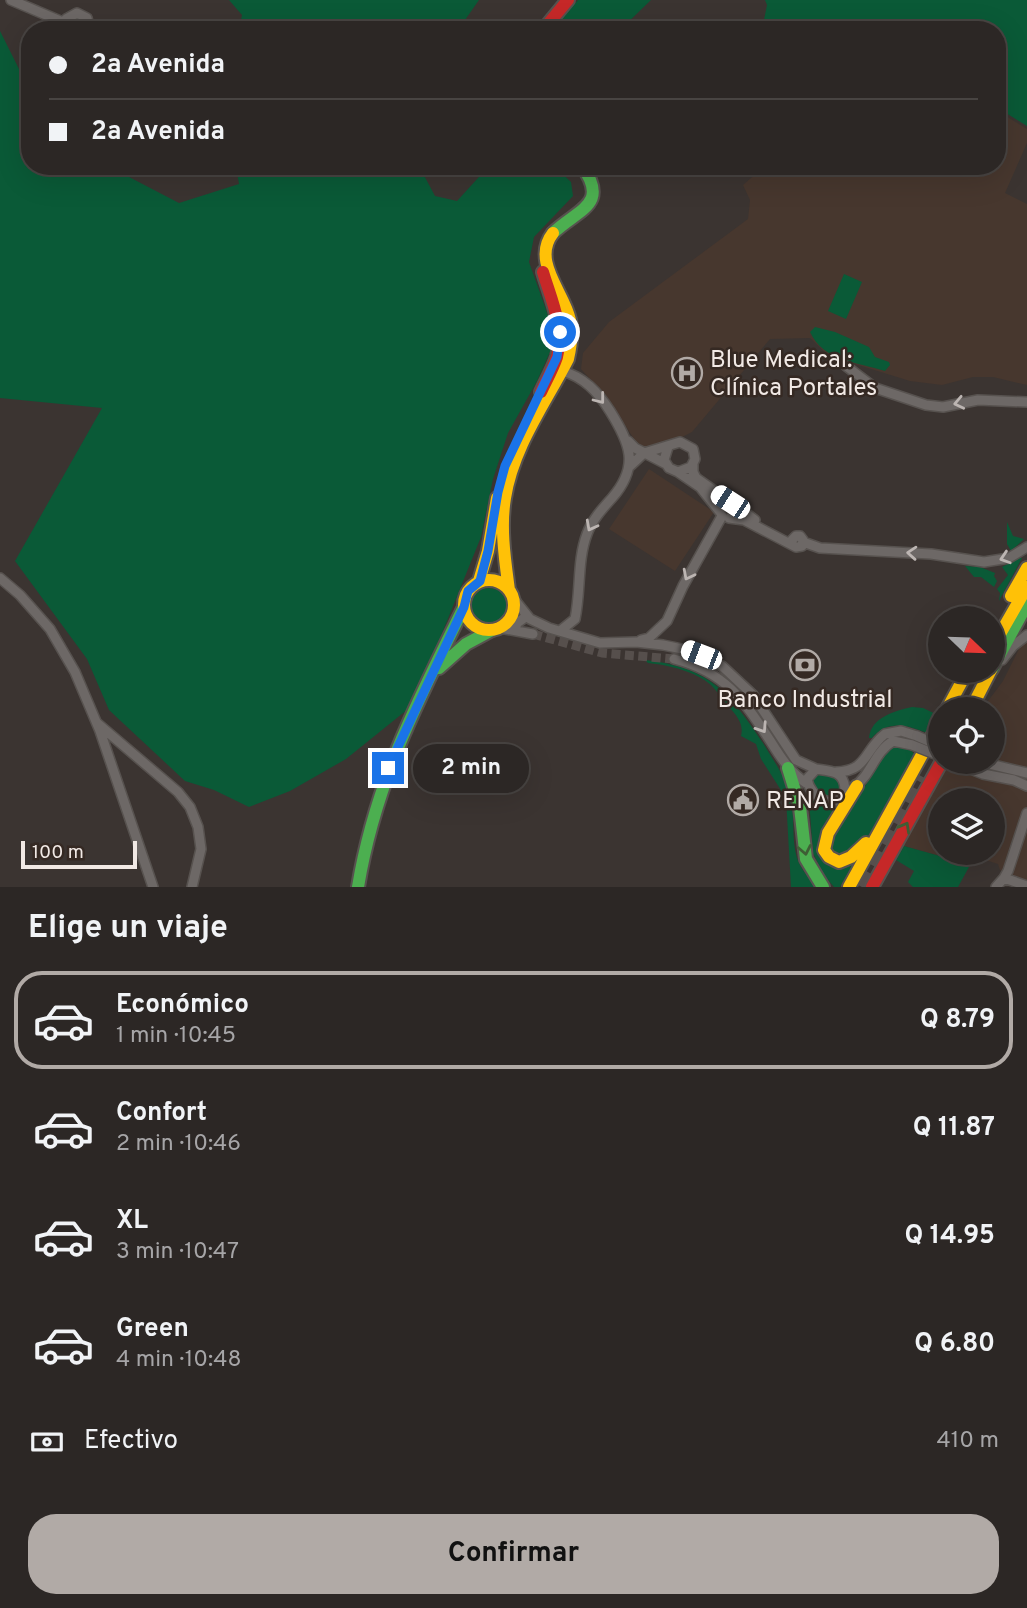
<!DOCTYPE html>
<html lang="es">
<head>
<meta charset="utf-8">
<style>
	body { margin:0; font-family:Overpass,sans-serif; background:#383332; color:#f1f3f6; height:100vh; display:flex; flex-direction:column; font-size:26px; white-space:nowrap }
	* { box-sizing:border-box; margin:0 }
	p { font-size:23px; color:#a6a5a7 }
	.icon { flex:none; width:38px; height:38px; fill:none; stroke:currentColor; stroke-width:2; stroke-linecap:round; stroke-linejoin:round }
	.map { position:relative; height:887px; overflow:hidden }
	.sheet { display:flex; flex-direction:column; background:#2c2725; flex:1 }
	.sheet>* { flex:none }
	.guide { position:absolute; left:21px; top:21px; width:985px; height:154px; border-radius:28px; box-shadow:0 7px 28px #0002,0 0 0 2px #484442; display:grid; align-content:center; height:154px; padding:0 28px; background:#2c2725 }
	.needle { width:46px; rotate:113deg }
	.fabs { position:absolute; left:928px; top:606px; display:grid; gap:14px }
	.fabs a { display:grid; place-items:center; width:77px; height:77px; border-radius:50%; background:#2c2725; box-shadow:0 7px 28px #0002,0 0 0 2px #484442; font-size:35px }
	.scale { position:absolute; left:21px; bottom:18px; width:116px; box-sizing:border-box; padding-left:7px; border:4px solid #f1e9e5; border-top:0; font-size:19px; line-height:24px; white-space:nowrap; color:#f1e9e5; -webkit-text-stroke:5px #352923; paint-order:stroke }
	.end { position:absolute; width:32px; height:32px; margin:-16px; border:9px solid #1a73e8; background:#fff; box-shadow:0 0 0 4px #fff }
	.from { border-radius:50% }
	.bubble { position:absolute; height:49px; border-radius:24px; background:#2c2725; box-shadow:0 7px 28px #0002,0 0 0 2px #484442; font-size:23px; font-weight:700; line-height:49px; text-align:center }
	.car { position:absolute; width:21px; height:42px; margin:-21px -10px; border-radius:9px; box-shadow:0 0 5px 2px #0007; background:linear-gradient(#fff 24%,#345 0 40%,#fff 0 76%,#345 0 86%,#fff 0) }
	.guide b { display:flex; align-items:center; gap:24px; height:66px; font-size:26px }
	.guide b+b { border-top:2px solid #484442 }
	.guide i { width:18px; height:18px; background:#f1f3f6 }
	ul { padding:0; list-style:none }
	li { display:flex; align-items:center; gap:21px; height:98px; margin:0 14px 10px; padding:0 14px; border:4px solid transparent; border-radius:28px }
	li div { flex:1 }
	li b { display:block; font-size:26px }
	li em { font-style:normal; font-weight:700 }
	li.active { border-color:#b1aaa6 }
	li>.icon { width:63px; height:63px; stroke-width:1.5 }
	h2 { padding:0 28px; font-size:32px; line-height:84px }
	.pay { display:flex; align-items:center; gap:18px; height:77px; padding:0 28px; font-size:26px }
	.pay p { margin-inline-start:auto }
	.button { display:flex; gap:14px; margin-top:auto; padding:14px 28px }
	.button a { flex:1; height:80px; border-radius:28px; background:#b1aaa6; color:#111; font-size:28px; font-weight:700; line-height:80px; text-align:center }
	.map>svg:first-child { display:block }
	.built { fill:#47372e; fill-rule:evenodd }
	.green { fill:#0a5a37 }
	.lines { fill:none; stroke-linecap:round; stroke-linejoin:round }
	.street-tunnel { stroke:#564f4c; stroke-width:9; stroke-dasharray:9 4.5; stroke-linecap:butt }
	.highway-tunnel { stroke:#564f4c; stroke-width:16; stroke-dasharray:16 8; stroke-linecap:butt }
	.street-casing { stroke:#57524f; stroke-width:12 }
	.fast-casing { stroke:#57524f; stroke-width:16 }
	.slow-casing { stroke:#57524f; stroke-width:16 }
	.jam-casing { stroke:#57524f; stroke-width:16 }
	.street { stroke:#6d6866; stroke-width:9 }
	.fast { stroke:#4caf50; stroke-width:12 }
	.slow { stroke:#ffc107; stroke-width:12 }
	.jam { stroke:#c62828; stroke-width:12 }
	.street-bridge-casing { stroke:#57524f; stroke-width:12; stroke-linecap:butt }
	.street-bridge { stroke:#6d6866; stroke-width:9 }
	.oneway { stroke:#bcb5b2 }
	.oneway2 { stroke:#3e5f35 }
	.route { stroke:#1a73e8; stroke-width:9 }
	.labels { text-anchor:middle; stroke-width:5; stroke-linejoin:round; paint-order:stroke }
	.poi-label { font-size:24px; fill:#f1e9e5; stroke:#352923; text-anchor:start }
</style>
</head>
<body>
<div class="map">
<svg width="1027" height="887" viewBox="0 0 1027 887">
	<rect width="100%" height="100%" fill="#3b3431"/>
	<path class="built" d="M998,111L1027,129V143L1005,193L1027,204V385L993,377H973L942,385L910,381L829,356L810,338L770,339L692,432L682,437L643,449L638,445L607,398L581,369L583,353L609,322L748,219L750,200L743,185L765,166H998Z
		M649,469L714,512L675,571L609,529Z
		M1027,639V881L1010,876L1000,870L998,864L976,857L969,867L965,863L900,845L948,761H992V709H982L1003,681L1019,649ZM940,800H992V852H940Z"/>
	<path class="green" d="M229,0H479L458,30H239L242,15Z
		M578,0H651L620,30H552Z
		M765,0H1027V126L998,108V30H762L767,5Z
		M0,31L30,91V166H108L179,203L239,184L236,166H419L435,196L457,201L489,166H554L571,182L573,196L534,237L529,262L549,318L554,343L537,381L508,433L493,479L481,537L413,705L346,759L290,791L249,807L214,790L185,781L109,710L87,659L15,561L102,408L0,398Z
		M844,274L862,282L846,319L828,311Z
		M815,327L835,332L869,347L875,357L889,362L890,365L885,371C858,362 824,362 810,332Z
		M1007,522L1013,536L1024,539L1011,551L1007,544Z
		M1019,558H1022L999,601L1000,593L997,589L1008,575L1002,567Z
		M965,566L980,567L995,573L994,576L997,581L994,587L981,577H974Z
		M471 606a18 18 0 1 1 36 0a18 18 0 1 1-36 0Z
		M645,660C709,667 729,692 763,743C773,760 786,777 790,796C796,818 790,845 800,865C804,873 811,880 816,887H791L786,798L761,759L756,744L741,736C744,724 737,716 729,707C723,700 717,691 711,685C695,671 668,665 648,663Z
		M912,707L923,708L940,716L930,734C909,726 889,718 872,738H869C871,717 895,711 912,707Z
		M896,747L910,749L916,756L880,823L849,855L830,852L829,843L884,756L889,749Z
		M816,774L837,778L842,788L840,793L831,799C821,795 814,790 811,779Z
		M811,797L826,806L838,804L821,843L853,864L840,887H834L824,875L813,853L809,800Z
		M904,846L965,863L969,867L958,887H913L908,882L914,871L896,860Z"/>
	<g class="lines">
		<path class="street-tunnel" d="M533,634L602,653L674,659"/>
		<path class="highway-tunnel" d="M862,887L921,776"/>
		<g class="street-casing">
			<path id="street" d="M11,0L65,23
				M65,30L66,19L77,13L87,18L90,30
				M846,366L875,388L926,405L943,407L978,400L1027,402
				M628,441L635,448L666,464
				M693,463V472L696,478L730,502
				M629,467L644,453L680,442L693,449L695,459L691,467L678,472L669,468L664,460L668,447
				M678,472L700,487L720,512
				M734,504L755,520
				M729,518L744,520L796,547L802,546L803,540L800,536H796L792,540V543
				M803,542L820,548L931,554L984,562L1009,558L1027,547
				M0,578L20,595L50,629L75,672L100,731L153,887
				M514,599L530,619L549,628L600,643L636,642L663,645L687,650L722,666L753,695L796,760L816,769
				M500,628L533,634
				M515,630L517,623L527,616
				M560,631L575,619C581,591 577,560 587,534C592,520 602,509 612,498C640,466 630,443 610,411C598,392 584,377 562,371
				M641,640L649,638L667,621L683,586L722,516
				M674,659C725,672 743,699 771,742C781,758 790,772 806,783
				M1002,660L1013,646L1027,635
				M97,723L178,792L190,807L198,827L201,849L192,887
				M951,761L983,774L1014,780L1027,786
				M977,761L1027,773
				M816,769C831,771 844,771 845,789C836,813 810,798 807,779Z
				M836,772C868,771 864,750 885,734L901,731L917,736
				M853,788C871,776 874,752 893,741L912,745
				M1004,878L1027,886
				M996,887L1004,878L1008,871L1027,813"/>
		</g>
		<g class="fast-casing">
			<path id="fast" d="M553,233C578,209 610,205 582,166
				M439,668L466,644L492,630
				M992,669L1027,604
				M788,768L800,807L806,859L823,887
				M358,887C375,783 418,700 464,607"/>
		</g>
		<g class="slow-casing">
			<path id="slow" d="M464 605a25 25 0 1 1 50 0a25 25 0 1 1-50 0Z
				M479,581L488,551L497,498
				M509,590C505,560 500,528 505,498C513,447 545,404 568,359C571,346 573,333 570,320C564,292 531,261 553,233
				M1011,596L1027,568
				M992,648L1027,587
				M947,709L968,670
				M971,709L991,670
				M857,786L828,833L824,850L829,857L839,862L851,857L866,843
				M849,887L940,722"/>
		</g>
		<g class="jam-casing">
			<path id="jam" d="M543,30L568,0
				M541,392C546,381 553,369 557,357C565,328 551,299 543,272
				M872,887L942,761"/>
		</g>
		<use href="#street" class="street"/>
		<use href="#fast" class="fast"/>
		<use href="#slow" class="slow"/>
		<use href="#jam" class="jam"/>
		<g class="street-bridge-casing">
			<path id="street-bridge" d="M917,736L940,746
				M912,745L940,756"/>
		</g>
		<use href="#street-bridge" class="street-bridge"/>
	</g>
	<defs><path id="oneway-chevron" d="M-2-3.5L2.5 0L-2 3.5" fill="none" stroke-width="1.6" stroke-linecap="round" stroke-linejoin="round" transform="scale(1.75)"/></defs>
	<g class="oneway">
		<use href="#oneway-chevron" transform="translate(600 399) rotate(52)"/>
		<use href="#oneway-chevron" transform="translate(959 403) rotate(168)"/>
		<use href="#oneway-chevron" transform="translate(591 526) rotate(118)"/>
		<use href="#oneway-chevron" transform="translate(912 553) rotate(-176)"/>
		<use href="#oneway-chevron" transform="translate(1005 558) rotate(162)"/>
		<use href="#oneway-chevron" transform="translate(688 575) rotate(117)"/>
		<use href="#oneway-chevron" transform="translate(762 728) rotate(57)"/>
	</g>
	<g class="oneway2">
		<use href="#oneway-chevron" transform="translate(905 827) rotate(-61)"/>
		<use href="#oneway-chevron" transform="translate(805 850) rotate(79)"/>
	</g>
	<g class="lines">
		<path class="route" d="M388,768L464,607L468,591L480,581L488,551L498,492L505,466L557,357L560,332"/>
	</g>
	<defs>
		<g id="hospital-ring" transform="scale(1.575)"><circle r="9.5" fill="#352923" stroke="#b1aaa6" stroke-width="1.5"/><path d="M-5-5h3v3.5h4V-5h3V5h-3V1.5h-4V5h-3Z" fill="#b1aaa6"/></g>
		<g id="bank-ring" transform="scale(1.575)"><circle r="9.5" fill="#352923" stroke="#b1aaa6" stroke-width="1.5"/><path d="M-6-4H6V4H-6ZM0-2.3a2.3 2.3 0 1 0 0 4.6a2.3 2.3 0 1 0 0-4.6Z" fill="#b1aaa6"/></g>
		<g id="civic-ring" transform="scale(1.575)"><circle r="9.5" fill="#352923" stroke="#b1aaa6" stroke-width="1.5"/><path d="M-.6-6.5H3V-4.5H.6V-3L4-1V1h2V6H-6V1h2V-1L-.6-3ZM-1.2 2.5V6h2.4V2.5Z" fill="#b1aaa6"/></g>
	</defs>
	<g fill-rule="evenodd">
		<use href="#hospital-ring" x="687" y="373"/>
		<use href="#bank-ring" x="805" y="665"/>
		<use href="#civic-ring" x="743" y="800"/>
	</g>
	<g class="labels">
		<g class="poi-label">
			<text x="710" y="367">Blue Medical:<tspan x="710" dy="28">Clínica Portales</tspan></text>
			<text x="805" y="707" text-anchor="middle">Banco Industrial</text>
			<text x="766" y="808">RENAP</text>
		</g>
	</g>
</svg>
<div class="fabs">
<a><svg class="needle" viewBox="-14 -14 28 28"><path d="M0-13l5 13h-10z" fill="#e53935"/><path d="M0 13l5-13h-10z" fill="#a6a5a7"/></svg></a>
<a><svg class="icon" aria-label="locate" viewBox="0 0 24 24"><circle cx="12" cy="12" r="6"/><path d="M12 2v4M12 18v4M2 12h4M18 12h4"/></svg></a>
<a><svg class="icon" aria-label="layers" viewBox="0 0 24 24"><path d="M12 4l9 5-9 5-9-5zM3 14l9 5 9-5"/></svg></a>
</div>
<div class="scale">100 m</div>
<i class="end from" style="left:560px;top:332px"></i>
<i class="end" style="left:388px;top:768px"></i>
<div class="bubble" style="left:413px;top:744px;width:116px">2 min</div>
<i class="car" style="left:730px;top:502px;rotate:303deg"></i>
<i class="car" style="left:701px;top:655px;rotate:291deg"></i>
<div class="guide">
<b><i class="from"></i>2a Avenida</b>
<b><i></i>2a Avenida</b>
</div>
</div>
<section class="sheet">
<h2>Elige un viaje</h2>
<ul>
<li class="active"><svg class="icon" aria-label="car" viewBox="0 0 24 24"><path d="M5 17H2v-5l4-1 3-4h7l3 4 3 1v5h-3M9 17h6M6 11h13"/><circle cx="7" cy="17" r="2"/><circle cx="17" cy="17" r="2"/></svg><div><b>Económico</b><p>1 min · 10:45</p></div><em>Q 8.79</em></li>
<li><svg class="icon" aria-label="car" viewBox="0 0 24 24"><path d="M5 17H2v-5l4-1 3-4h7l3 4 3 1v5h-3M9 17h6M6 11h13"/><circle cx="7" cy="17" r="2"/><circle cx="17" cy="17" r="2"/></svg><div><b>Confort</b><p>2 min · 10:46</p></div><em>Q 11.87</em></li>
<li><svg class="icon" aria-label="car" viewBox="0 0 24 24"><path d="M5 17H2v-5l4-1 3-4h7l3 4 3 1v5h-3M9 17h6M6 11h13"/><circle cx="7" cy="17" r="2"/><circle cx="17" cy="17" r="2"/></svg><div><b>XL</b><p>3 min · 10:47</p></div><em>Q 14.95</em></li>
<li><svg class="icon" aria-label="car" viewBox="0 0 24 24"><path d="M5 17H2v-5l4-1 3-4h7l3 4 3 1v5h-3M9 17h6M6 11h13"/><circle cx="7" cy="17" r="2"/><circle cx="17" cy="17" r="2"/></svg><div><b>Green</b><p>4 min · 10:48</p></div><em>Q 6.80</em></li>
</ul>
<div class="pay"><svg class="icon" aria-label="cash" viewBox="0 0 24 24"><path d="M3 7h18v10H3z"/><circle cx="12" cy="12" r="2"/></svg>Efectivo<p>410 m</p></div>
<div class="button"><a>Confirmar</a></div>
</section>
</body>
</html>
